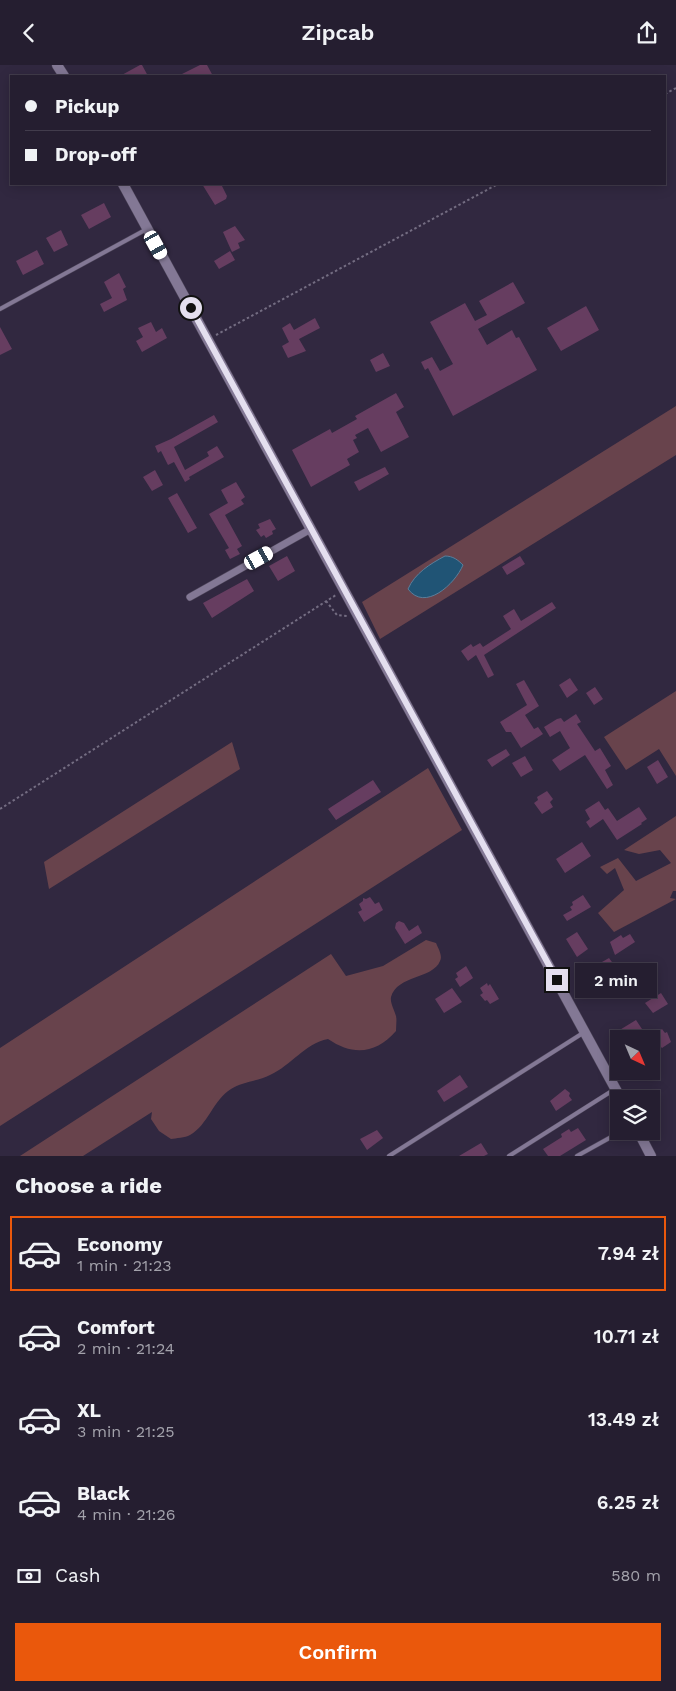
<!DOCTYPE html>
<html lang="en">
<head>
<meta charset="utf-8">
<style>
	body { margin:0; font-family:"Work Sans",sans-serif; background:#312b3c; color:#f1f3f6; height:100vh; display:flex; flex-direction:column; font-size:19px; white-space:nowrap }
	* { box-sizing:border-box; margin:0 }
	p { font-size:16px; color:#a3a2ab }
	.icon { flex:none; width:28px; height:28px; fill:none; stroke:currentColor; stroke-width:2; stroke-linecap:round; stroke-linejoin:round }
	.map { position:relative; height:1091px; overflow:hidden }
	.drawer { display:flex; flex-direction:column; background:#251e30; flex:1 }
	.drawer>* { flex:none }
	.banner { position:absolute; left:10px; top:10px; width:656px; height:110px; border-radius:0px; box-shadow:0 2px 12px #0003,0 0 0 1px #423c4c; display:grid; align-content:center; height:110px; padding:0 15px; background:#251e30 }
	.needle { width:32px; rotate:136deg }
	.buttons { position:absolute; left:610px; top:965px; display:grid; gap:10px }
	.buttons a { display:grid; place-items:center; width:50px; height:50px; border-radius:0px; background:#251e30; box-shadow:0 2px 12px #0003,0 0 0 1px #423c4c; font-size:25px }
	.end { position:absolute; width:22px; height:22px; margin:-11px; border:6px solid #e4dfef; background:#111; box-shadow:0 0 0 2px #111 }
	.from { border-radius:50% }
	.bubble { position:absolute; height:35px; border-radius:0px; background:#251e30; box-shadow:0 2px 12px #0003,0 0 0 1px #423c4c; font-size:16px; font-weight:600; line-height:35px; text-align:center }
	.car { position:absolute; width:15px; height:30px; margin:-15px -8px; border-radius:6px; box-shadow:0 0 4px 1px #0007; background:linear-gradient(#fff 24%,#345 0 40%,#fff 0 76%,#345 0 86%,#fff 0) }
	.banner b { display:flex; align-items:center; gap:18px; height:48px; font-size:19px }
	.banner b+b { border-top:1px solid #423c4c }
	.banner i { width:12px; height:12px; background:#f1f3f6 }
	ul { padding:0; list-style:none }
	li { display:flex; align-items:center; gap:15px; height:75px; margin:0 10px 8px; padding:0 5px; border:2px solid transparent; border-radius:0px }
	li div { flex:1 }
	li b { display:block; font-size:19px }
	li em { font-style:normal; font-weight:600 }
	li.selected { border-color:#ea580c }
	li>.icon { width:45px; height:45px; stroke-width:1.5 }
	h2 { padding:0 15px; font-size:22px; line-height:60px }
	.pay { display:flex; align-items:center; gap:12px; height:55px; padding:0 15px; font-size:19px }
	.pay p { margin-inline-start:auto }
	.action { display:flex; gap:10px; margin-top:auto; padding:10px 15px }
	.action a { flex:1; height:58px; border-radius:0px; background:#ea580c; color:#fff; font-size:20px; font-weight:600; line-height:58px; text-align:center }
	header { display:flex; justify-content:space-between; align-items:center; height:65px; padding:0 15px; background:#251e30; font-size:22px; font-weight:600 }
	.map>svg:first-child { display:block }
	.green { fill:#68434c }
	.water { fill:#205475; stroke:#5b7e9a }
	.building { fill:#663d60 }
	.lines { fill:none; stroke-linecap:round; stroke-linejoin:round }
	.lane-casing { stroke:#4e465a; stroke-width:5 }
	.street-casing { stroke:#4e465a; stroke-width:8 }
	.secondary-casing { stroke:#4e465a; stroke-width:11 }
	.path { stroke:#746d82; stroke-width:2; stroke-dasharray:2.5 2.5; stroke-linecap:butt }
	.lane { stroke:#837895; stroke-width:4 }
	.street { stroke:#837895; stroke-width:7 }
	.secondary { stroke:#837895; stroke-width:10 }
	.route { stroke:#e4dfef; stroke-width:6 }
</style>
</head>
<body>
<header><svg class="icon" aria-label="back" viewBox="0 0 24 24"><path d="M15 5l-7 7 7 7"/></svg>Zipcab<svg class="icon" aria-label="share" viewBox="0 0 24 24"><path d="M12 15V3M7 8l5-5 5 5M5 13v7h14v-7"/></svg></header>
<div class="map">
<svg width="676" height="1091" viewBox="0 0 676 1091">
	<rect width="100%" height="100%" fill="#312840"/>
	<path class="green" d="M676,341V390L380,574L362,537Z
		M676,626V711L659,684L626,705L604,672Z
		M232,677L240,704L49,824L44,797Z
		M428,703L462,765L0,1061V983Z
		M676,751V826H673L670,833L676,834L614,867L598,848L624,825L615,803L607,809L600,802L618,793L636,816L671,798L660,785L639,789L624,785Z
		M426,875L436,878C438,883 443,891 440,896C433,914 397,910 391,932C390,938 394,944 396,951C397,955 396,961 396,966C376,989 353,991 328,974C304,979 292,1000 270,1010C258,1016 242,1017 231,1024C213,1035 208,1060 190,1070C185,1073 176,1073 171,1074L159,1066L151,1054L152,1047L83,1091H20L331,889L346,911L383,901Z"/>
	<path class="water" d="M445,491C453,491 458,495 463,500C455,519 425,547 408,524C415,508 430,499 445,491Z"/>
	<path class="building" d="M140,0H142L148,11H120Z
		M200,0H207L213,11H178Z
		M202,119H221L227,131L226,134L215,140Z
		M104,138L111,152L89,164L81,150Z
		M235,161L245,175L238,178L240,183L232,187L223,167Z
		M61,165L68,180L54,187L46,173Z
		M37,185L44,199L23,210L16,196Z
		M230,186L235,195L219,204L214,196Z
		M119,208L126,222L123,224L127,235L104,247L100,239L112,233L104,217Z
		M513,217L525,238L478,264L487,280L512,265L516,273L519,272L537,305L453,351L428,303L425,305L421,297L432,292L440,306L453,299L430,257L465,238L475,256L487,250L479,236Z
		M586,241L599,265L561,286L547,263Z
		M315,253L320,263L299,274L306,286L288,293L282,281L289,277L282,263L290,258L294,265Z
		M151,257L156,267L162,263L167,273L142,287L136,276L143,272L138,263Z
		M0,262L12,284L0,290Z
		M383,288L390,301L376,307L370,295Z
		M396,328L404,342L396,347L409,372L381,387L368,363L355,370L357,373L353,375L359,387L347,394L350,400L311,422L292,385L330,364L332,368L357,354L355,351Z
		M214,350L218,357L174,382L185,405L209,391L207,387L217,381L224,392L189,412L190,414L185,417L174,397L168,400L161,386L158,388L155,381L171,374Z
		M385,402L389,409L359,426L354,417Z
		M155,405L163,420L152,426L143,412Z
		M236,417L245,432L241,435L244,439L225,450L242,481L237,484L240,489L230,494L225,485L229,483L209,449L228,438L221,425Z
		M177,428L197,463L188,468L168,433Z
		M270,454L276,464L272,466L273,469L266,473L264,470L261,472L256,465L260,463L258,459Z
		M287,491L295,506L278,516L269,501Z
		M520,491L525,499L507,510L502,502Z
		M247,514L254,526L212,553L203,538Z
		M552,537L556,543L484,590L494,610L488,613L476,590L468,596L461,586L471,579L473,582L480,578L483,582L511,564L503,551L514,544L521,556Z
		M570,613L578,625L567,633L559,620Z
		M524,615L539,641L525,650L534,664L538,662L543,669L521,683L511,667H506L500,657L527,640L516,619Z
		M595,622L603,634L594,640L586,628Z
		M576,649L581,657L577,659L595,686L600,683L611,701L605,705L613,720L607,724L585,690L560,706L552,695L570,683L560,666L550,672L544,662L557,654L561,653L564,657Z
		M506,684L510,690L492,702L487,695Z
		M525,691L533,705L521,712L512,698Z
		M658,695L668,712L657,719L647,702Z
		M373,715L381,727L336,755L328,744Z
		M547,726L553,734L550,737L553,742L542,749L534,738L538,735L537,732Z
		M599,736L605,745L608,743L617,756L639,742L647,754L641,758L642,759L617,775L603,754L590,763L586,757L590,754L585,745Z
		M582,777L591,791L565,808L556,794Z
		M583,830L591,842L567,856L563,850L572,845L570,842L573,840L572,837Z
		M370,832L375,839L379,837L383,845L364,857L358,847L362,845L359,839L363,836V833L366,834Z
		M399,856L404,858L409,866L418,860L422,868L405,879L395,863L396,858Z
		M577,867L588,884L577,892L566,874Z
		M630,869L635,877L615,890L610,877L621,870L623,873Z
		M609,893L617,904L600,915L596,910L606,903L602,897Z
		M466,901L473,913L460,922L455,914L458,912L456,908Z
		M487,918L488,921L490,919L499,934L490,939L487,935L485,936L480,930L483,928L480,923Z
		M452,923L462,937L444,948L435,934Z
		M661,928L668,939L653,948L645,938Z
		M636,955L642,964L627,974H623L618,966Z
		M662,964L665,968L667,967L671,977L662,983L654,975L656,973L654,970Z
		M460,1010L468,1022L444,1037L437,1026Z
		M565,1024L570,1028L569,1031L572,1035L556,1046L550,1036Z
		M578,1063L586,1075L560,1091H548L543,1084L562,1072L561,1069L569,1064L571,1067Z
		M377,1065L383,1073L367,1085L360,1074Z
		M481,1078L488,1089L484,1091H459Z"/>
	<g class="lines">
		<g class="lane-casing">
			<path id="lane" d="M0,244L147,164
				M389,1091L583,968
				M509,1091L615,1024
				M577,1091L622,1066"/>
		</g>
		<g class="street-casing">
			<path id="street" d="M190,532L311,464"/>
		</g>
		<g class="secondary-casing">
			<path id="secondary" d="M57,0L64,11
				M123,119L621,1034
				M638,1066L651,1091"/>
		</g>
		<path class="path" d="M665,29L676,23
			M216,270L498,119
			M326,536L337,550L347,551
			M0,744L336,530"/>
		<use href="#lane" class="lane"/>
		<use href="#street" class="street"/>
		<use href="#secondary" class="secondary"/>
	</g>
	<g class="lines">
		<path class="route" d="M191,243L557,915"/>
	</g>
</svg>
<div class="buttons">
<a><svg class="needle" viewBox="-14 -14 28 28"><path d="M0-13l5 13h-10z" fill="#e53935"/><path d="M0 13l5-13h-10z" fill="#a3a2ab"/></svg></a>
<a><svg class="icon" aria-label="layers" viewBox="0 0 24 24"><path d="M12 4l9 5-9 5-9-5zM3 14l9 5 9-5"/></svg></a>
</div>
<i class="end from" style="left:191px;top:243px"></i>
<i class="end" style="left:557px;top:915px"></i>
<div class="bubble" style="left:575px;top:898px;width:82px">2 min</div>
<i class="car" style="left:156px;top:180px;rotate:151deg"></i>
<i class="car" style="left:259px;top:493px;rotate:61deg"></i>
<div class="banner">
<b><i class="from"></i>Pickup</b>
<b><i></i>Drop-off</b>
</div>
</div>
<section class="drawer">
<h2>Choose a ride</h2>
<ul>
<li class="selected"><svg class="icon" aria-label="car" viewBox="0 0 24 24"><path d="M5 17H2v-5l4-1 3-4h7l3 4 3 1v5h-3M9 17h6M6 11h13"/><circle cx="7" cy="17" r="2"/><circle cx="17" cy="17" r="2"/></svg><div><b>Economy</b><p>1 min · 21:23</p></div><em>7.94 zł</em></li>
<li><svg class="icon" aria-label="car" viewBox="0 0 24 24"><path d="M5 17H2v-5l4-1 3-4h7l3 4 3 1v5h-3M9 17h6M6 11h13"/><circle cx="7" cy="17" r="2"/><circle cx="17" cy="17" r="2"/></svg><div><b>Comfort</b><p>2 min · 21:24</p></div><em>10.71 zł</em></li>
<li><svg class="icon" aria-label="car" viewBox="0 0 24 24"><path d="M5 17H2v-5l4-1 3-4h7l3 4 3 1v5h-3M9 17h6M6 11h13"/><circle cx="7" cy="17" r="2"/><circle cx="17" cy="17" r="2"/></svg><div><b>XL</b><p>3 min · 21:25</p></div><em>13.49 zł</em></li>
<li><svg class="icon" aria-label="car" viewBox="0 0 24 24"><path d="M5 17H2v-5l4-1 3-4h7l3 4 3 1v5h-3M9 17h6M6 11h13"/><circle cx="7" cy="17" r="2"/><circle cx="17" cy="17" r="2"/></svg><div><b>Black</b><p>4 min · 21:26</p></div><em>6.25 zł</em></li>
</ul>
<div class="pay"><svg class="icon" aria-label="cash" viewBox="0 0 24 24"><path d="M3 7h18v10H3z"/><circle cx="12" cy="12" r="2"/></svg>Cash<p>580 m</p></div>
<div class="action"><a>Confirm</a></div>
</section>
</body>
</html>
